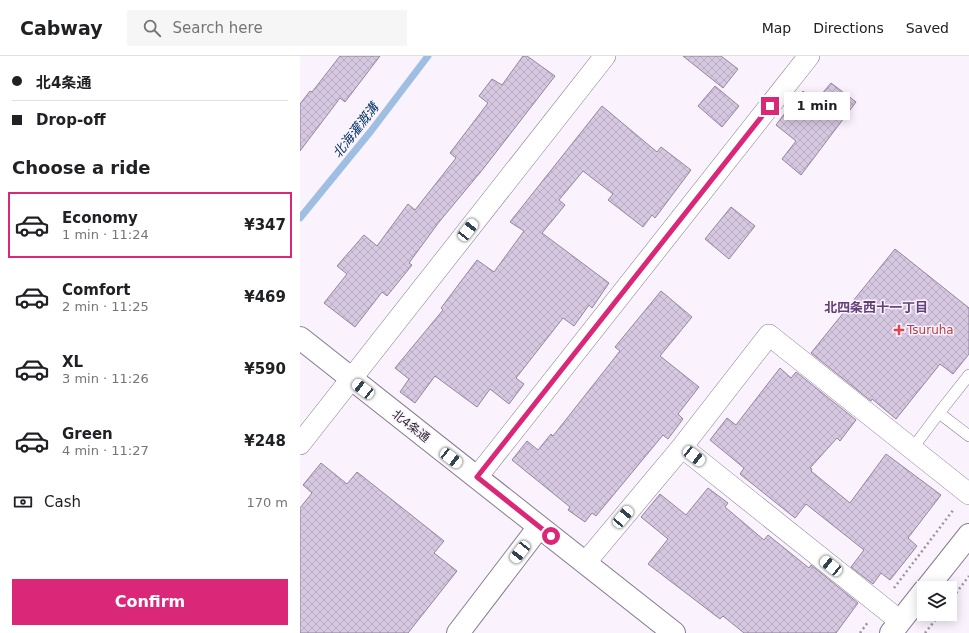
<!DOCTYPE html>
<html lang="en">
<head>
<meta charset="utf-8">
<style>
	body { margin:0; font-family:"DejaVu Sans","Noto Sans JP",sans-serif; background:#f6f6f6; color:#202124; height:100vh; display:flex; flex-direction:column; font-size:15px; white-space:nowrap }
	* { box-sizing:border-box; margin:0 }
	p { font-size:13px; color:#757577 }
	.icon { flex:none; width:22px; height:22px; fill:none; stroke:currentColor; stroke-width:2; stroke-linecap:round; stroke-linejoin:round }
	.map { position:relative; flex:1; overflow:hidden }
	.drawer { display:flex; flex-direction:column; background:#fff; width:300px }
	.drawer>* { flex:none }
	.top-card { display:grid; align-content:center; height:88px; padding:0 12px; background:#fff }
	.buttons { position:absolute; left:617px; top:525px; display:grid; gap:8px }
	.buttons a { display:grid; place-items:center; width:40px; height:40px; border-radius:0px; background:#fff; box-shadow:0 2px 10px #0003; font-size:20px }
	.end { position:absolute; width:18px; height:18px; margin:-9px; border:5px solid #db2777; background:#fff; box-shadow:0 0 0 2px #fff }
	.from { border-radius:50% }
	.bubble { position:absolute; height:28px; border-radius:0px; background:#fff; box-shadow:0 2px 10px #0003; font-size:13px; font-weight:700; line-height:28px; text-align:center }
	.car { position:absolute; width:12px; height:24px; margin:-12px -6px; border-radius:5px; box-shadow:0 0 3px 1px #0007; background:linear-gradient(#fff 24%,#345 0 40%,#fff 0 76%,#345 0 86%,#fff 0) }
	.top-card b { display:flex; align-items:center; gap:14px; height:38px; font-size:15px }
	.top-card b+b { border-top:1px solid #e0e0e0 }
	.top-card i { width:10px; height:10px; background:#202124 }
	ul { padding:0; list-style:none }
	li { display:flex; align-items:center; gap:12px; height:66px; margin:0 8px 6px; padding:0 4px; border:2px solid transparent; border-radius:0px }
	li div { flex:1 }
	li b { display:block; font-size:15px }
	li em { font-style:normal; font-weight:700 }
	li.selected { border-color:#db2777 }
	li>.icon { width:36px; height:36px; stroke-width:1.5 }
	h2 { padding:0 12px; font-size:18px; line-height:48px }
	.pay { display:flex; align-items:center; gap:10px; height:44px; padding:0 12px; font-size:15px }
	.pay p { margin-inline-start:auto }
	.button { display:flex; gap:8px; margin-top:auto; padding:8px 12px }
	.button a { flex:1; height:46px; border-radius:0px; background:#db2777; color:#fff; font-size:16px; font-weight:700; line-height:46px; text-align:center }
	header { display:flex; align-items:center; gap:24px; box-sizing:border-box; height:56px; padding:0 20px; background:#fff; border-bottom:1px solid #e0e0e0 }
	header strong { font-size:19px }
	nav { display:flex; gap:22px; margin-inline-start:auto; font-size:14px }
	.search { width:280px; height:36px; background:#f6f6f6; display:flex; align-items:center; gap:10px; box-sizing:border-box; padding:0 14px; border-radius:0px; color:#757577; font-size:15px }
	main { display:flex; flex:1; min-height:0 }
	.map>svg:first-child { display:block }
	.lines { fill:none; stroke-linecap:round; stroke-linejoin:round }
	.stream { stroke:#9ebee2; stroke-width:7 }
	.building { fill:url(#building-cross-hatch); stroke:#93849c }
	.lane-casing { stroke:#877991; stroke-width:12 }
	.street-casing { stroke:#877991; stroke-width:22 }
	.secondary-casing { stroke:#877991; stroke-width:24 }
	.path { stroke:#9a949e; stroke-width:2.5; stroke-dasharray:2 3; stroke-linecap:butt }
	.lane { stroke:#fff; stroke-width:11 }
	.street { stroke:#fff; stroke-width:21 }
	.secondary { stroke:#fff; stroke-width:22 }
	.route { stroke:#db2777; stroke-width:5 }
	.health-dot { fill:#e0444e; stroke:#faf3fe; stroke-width:1.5 }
	.labels { text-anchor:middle; stroke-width:3; stroke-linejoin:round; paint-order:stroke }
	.health-label { font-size:12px; fill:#be3a42; stroke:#faf3fe; text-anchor:start }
	.street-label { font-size:12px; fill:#2f2933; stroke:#faf3fe }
	.water-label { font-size:13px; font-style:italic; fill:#053461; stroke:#faf3fe }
	.neighbourhood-label { font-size:13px; font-weight:bold; fill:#633f78; stroke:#faf3fe }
</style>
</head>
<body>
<header>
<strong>Cabway</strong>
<div class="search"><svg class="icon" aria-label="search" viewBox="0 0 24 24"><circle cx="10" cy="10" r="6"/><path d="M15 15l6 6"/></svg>Search here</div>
<nav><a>Map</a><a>Directions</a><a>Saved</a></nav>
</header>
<main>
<section class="drawer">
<div class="top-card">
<b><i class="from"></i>北4条通</b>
<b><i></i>Drop-off</b>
</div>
<h2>Choose a ride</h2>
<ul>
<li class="selected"><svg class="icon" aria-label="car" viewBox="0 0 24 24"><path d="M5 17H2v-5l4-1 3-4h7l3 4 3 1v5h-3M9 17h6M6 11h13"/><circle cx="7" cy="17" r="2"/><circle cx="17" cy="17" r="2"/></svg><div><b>Economy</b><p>1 min · 11:24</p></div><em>¥347</em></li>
<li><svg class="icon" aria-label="car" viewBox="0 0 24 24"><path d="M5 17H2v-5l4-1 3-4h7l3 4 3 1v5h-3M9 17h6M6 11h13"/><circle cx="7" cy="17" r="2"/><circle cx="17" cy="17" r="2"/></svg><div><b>Comfort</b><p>2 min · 11:25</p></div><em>¥469</em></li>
<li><svg class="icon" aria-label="car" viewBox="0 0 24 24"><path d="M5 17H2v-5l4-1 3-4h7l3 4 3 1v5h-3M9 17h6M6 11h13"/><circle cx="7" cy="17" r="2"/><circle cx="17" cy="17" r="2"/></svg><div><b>XL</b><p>3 min · 11:26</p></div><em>¥590</em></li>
<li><svg class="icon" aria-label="car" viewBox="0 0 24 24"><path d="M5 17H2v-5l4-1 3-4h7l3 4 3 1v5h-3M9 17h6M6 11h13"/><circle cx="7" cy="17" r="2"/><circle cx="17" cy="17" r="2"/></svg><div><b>Green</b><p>4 min · 11:27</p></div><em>¥248</em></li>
</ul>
<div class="pay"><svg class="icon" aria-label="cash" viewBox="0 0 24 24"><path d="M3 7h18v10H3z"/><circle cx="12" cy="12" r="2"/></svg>Cash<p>170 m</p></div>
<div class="button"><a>Confirm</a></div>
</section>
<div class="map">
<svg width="669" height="577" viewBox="0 0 669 577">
	<defs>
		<pattern id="building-cross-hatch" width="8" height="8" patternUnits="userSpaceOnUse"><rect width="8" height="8" fill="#d7c8e2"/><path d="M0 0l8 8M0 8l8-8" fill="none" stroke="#b9acc2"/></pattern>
	</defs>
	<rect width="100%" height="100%" fill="#faf3fe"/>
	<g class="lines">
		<path class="stream" d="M0,162L71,75L128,0"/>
	</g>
	<path class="building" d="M40,0H80L45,46L40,42L0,95V48L10,35L12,36Z
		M223,0H227L255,20L183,113L139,166L109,207L112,209L87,240L82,236L55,271L24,247L47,218L37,210L64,179L77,190L108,148L115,154L156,102L150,97L188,47L179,40L192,23L202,29Z
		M383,0H421L438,13L423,32Z
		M531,27L556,46L501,119L482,103L496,85L476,69L488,53L489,54L503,35L516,45Z
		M415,30L439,50L422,71L398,50Z
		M302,50L357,96L361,91L391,114L355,162L352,159L343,171L308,144L313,138L283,115L259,144L265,149L242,177L309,227L292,252L289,249L274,270L263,262L216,322L224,328L209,348L190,333L177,351L135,320L115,347L100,336L109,323L95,312L143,254L141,252L177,204L194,216L224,175L210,166Z
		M431,151L455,170L429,203L405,183Z
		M595,193L669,252V298L653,318L640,308L596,363L572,343L571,345L511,297Z
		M361,235L392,261L360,300L399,331L378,358L383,363L368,383L363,379L296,460L292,457L285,466L268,454L270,451L212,404L227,385L238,394L251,378L253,380L320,295L315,291Z
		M480,312L491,322L496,316L556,364L540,385L537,382L510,412L512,413L511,415L550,447L586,398L641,439L608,482L617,490L590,524L581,517L573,528L551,511L564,494L506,448L495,462L440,418L444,412L410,384L427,362L436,369Z
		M21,407L47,428L57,416L144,485L134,497L157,515L108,577H0V452L12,437L3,429Z
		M408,432L428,447L425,451L464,484L468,479L509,512L511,509L558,547L536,577H444L423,560L420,563L348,508L368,483L341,461L360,438L386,459Z"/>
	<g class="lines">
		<g class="lane-casing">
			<path id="lane" d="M639,357L669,319
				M612,393L639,357L669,380"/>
		</g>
		<g class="street-casing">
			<path id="street" d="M0,388L305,0
				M382,391L600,565
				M177,421L509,0
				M285,507L382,391L469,279L669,438"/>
		</g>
		<g class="secondary-casing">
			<path id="secondary" d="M0,282L374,577
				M627,532L669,479
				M158,577L239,471
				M591,577L624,535"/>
		</g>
		<path class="path" d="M594,532L654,453
			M650,545L669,520
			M560,577L568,566
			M625,577L640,558"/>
		<use href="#lane" class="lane"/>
		<use href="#street" class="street"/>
		<use href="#secondary" class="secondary"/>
	</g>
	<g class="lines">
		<path class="route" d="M251,480L177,421L470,50"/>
	</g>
	<path class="health-dot" d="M597 268h4v4h4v4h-4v4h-4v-4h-4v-4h4z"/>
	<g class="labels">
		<g class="health-label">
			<text x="607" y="278">Tsuruha</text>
		</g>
		<g class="street-label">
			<text transform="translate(111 370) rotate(38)" y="4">北4条通</text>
		</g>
		<g class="water-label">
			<text transform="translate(55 74) rotate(-52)" y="5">北海灌漑溝</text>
		</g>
		<g class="neighbourhood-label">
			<text x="576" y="256">北四条西十一丁目</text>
		</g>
	</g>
</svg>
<div class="buttons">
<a><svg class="icon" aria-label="layers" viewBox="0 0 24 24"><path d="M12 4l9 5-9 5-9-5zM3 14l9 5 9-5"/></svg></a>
</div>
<i class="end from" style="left:251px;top:480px"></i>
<i class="end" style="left:470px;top:50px"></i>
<div class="bubble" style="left:484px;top:36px;width:66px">1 min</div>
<i class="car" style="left:168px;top:174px;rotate:38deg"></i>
<i class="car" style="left:63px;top:333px;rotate:308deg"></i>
<i class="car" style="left:394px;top:400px;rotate:128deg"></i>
<i class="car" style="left:151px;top:402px;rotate:128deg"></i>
<i class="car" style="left:323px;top:461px;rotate:40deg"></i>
<i class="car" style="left:220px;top:496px;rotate:218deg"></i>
<i class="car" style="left:531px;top:510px;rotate:309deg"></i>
</div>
</main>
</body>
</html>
